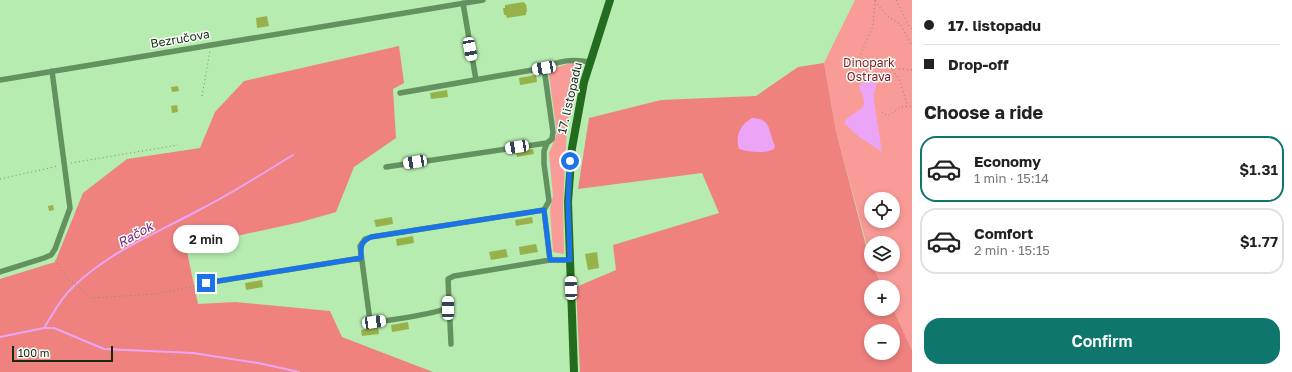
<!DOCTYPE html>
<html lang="en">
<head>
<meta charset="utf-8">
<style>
	body { margin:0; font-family:"Golos Text",sans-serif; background:#f6f6f6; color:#222; height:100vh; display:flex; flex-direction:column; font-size:15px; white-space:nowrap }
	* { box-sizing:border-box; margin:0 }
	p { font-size:13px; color:#767676 }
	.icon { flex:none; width:22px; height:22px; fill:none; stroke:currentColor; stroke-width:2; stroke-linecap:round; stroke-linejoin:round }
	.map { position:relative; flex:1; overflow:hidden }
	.details { display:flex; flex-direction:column; background:#fff; width:380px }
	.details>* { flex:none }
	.guide { display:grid; align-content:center; height:88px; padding:0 12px; background:#fff }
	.controls { position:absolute; left:864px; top:192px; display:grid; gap:8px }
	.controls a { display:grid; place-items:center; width:36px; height:36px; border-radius:50%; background:#fff; box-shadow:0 2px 6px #0003; font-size:20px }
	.scale { position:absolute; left:12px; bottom:10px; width:101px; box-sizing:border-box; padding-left:4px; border:2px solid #162b14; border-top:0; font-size:11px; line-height:14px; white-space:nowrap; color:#162b14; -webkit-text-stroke:3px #f9fef8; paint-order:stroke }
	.end { position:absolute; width:18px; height:18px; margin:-9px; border:5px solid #1a73e8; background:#fff; box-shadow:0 0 0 2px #fff }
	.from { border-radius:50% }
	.bubble { position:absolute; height:28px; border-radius:14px; background:#fff; box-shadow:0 2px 6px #0003; font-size:13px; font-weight:600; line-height:28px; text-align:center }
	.car { position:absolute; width:12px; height:24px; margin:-12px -6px; border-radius:5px; box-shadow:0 0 3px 1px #0007; background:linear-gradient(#fff 24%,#345 0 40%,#fff 0 76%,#345 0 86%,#fff 0) }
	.guide b { display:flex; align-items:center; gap:14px; height:38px; font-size:15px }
	.guide b+b { border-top:1px solid #e0e0e0 }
	.guide i { width:10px; height:10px; background:#222 }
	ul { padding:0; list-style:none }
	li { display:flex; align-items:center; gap:12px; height:66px; margin:0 8px 6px; padding:0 4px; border:2px solid #e0e0e0; border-radius:16px }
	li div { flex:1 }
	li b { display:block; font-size:15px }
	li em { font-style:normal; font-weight:600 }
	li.selected { border-color:#0f766e }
	li>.icon { width:36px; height:36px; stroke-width:1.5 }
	h2 { padding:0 12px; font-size:18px; line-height:48px }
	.button { display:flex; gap:8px; margin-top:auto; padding:8px 12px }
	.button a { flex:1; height:46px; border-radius:16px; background:#0f766e; color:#fff; font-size:16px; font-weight:600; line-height:46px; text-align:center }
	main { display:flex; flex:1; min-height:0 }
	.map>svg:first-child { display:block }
	.green { fill:#f99b97; fill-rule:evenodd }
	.forest { fill:#ef827f; fill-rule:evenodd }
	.water { fill:#eca4f6 }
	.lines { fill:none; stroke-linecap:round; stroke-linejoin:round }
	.stream { stroke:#eca4f6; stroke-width:2 }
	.building { fill:#97b24a }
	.path { stroke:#6f966b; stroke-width:1; stroke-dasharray:1 3; stroke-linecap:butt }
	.street { stroke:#649160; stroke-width:5.5 }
	.secondary { stroke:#236b1e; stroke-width:8 }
	.route { stroke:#1a73e8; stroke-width:5 }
	.labels { text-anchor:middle; stroke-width:3; stroke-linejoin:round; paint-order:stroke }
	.street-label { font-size:12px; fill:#162b14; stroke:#f9fef8 }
	.park-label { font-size:12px; fill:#7f1d24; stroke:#f9fef8 }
	.water-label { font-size:13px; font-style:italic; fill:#792685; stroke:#f9fef8 }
</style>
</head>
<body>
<main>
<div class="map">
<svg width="912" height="372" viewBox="0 0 912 372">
	<rect width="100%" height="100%" fill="#b6ecb0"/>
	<path class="green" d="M855,0H912V350L893,309V287H883L872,265H893V243H871V261L836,131L824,63ZM871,199H893V221H871Z
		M574,62L581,63L573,97L567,125L563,204L564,254L553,252L550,209L553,196L549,153L557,134L549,75L551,69Z"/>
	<path class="forest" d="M399,46L404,83L393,89L396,138L354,167L336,212L301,222L186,247L198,304L235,302L330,311L342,337L433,372H0V279L55,262L83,193L127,159L200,148L215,112L244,81Z
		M824,63L836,131L871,265H872L883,287H871V309H893L912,350V372H580L576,287L616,270L613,245L719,213L702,173L578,189L589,118L661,100L756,96L798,67ZM871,331H893V353H871Z"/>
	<path class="water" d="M865,82H877L874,93V101L882,152L858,136L845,124V120C862,106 870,110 859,87L861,83Z
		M752,118C772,118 768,132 775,146L774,149C764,154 750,152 739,149C735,136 740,125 752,118Z"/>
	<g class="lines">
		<path class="stream" d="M45,328H54L104,349L193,353L258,363L299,372
			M0,337L44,328C53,314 60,299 72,288C108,252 157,233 201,209C233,193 263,173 293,155"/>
	</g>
	<path class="building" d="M524,2L525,4H526L527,12H526V15L507,18L506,15H504L503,8H505V5Z
		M267,16L269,26L257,28L256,18Z
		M536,75L537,82L520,85L519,78Z
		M178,86L179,91L172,92L171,87Z
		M447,90L448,97L431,99L430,93Z
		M177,105L178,112L172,113L171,106Z
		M533,149L534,154L517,157L516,152Z
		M53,205L54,210L49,211L48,206Z
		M392,217L393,224L376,227L374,220Z
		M532,217L533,223L516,226L515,220Z
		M413,236L414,243L397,246L396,239Z
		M536,244L538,252L520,255L519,247Z
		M506,249L508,257L491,260L489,252Z
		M597,252L599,268L588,270L585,254Z
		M262,280L263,287L246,290L245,283Z
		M408,322L409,329L392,332L391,325Z
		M378,327L379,334L362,336L361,330Z"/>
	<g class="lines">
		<path class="path" d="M875,0L873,26L861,53L860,58C865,65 881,61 889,67C902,77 902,93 908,106
			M896,0L909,26L912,29
			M875,1L886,15L901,25L912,46
			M891,68L912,70
			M202,96L210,51
			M882,112L888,116L901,107L912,106
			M71,163L178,145
			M0,179L58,166
			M55,260L67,278L92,298L156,294L200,285"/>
		<path class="street" d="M463,3L476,80
			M0,80L483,0
			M400,93L544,68C560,60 573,59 590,62
			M547,143L544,151V164L549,201L544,210L550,260
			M386,167L547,143L552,139L553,132L544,68
			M0,272L44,258L51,255L55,249L70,208L52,71
			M206,283L361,258
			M448,308C435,313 383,323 370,321L360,246L365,239L371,237L544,210
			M451,344L448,279L454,276L550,260H570"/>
		<path class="secondary" d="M574,372L568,202L572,148L584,82L610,0"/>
	</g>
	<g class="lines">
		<path class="route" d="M206,283L361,258C361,247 360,242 371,237L544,210L550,260H570L568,202L570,161"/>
	</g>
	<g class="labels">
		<g class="street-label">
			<text transform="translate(180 39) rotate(-10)" y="4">Bezručova</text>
			<text transform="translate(570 98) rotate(-77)" y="4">17. listopadu</text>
		</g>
		<g class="park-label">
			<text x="869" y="67">Dinopark<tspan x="869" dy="14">Ostrava</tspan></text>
		</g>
		<g class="water-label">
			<text transform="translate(135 234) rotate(-29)" y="5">Račok</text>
		</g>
	</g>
</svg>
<div class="controls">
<a><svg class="icon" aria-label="locate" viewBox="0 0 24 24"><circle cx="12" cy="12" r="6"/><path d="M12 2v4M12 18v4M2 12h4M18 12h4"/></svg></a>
<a><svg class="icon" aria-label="layers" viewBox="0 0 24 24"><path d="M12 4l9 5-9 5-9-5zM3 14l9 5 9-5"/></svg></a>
<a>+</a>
<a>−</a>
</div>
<div class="scale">100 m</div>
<i class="end from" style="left:570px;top:161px"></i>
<i class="end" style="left:206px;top:283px"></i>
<div class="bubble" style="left:173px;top:225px;width:66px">2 min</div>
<i class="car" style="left:470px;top:49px;rotate:169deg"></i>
<i class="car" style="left:544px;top:68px;rotate:260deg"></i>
<i class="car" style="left:517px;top:147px;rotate:261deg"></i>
<i class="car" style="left:415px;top:162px;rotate:261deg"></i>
<i class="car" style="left:571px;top:288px;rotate:358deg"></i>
<i class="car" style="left:448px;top:308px;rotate:0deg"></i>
<i class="car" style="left:374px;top:322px;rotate:82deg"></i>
</div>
<section class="details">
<div class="guide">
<b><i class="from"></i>17. listopadu</b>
<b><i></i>Drop-off</b>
</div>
<h2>Choose a ride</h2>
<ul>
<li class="selected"><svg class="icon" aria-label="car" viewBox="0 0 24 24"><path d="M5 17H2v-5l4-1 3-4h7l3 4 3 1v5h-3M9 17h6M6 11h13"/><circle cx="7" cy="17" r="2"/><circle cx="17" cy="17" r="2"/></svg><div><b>Economy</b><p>1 min · 15:14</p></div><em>$1.31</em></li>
<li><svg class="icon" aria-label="car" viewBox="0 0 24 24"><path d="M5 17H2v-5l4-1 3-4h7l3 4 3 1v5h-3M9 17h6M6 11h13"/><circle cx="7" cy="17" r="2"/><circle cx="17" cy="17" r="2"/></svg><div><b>Comfort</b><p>2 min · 15:15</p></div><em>$1.77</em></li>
</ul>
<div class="button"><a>Confirm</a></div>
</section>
</main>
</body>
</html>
